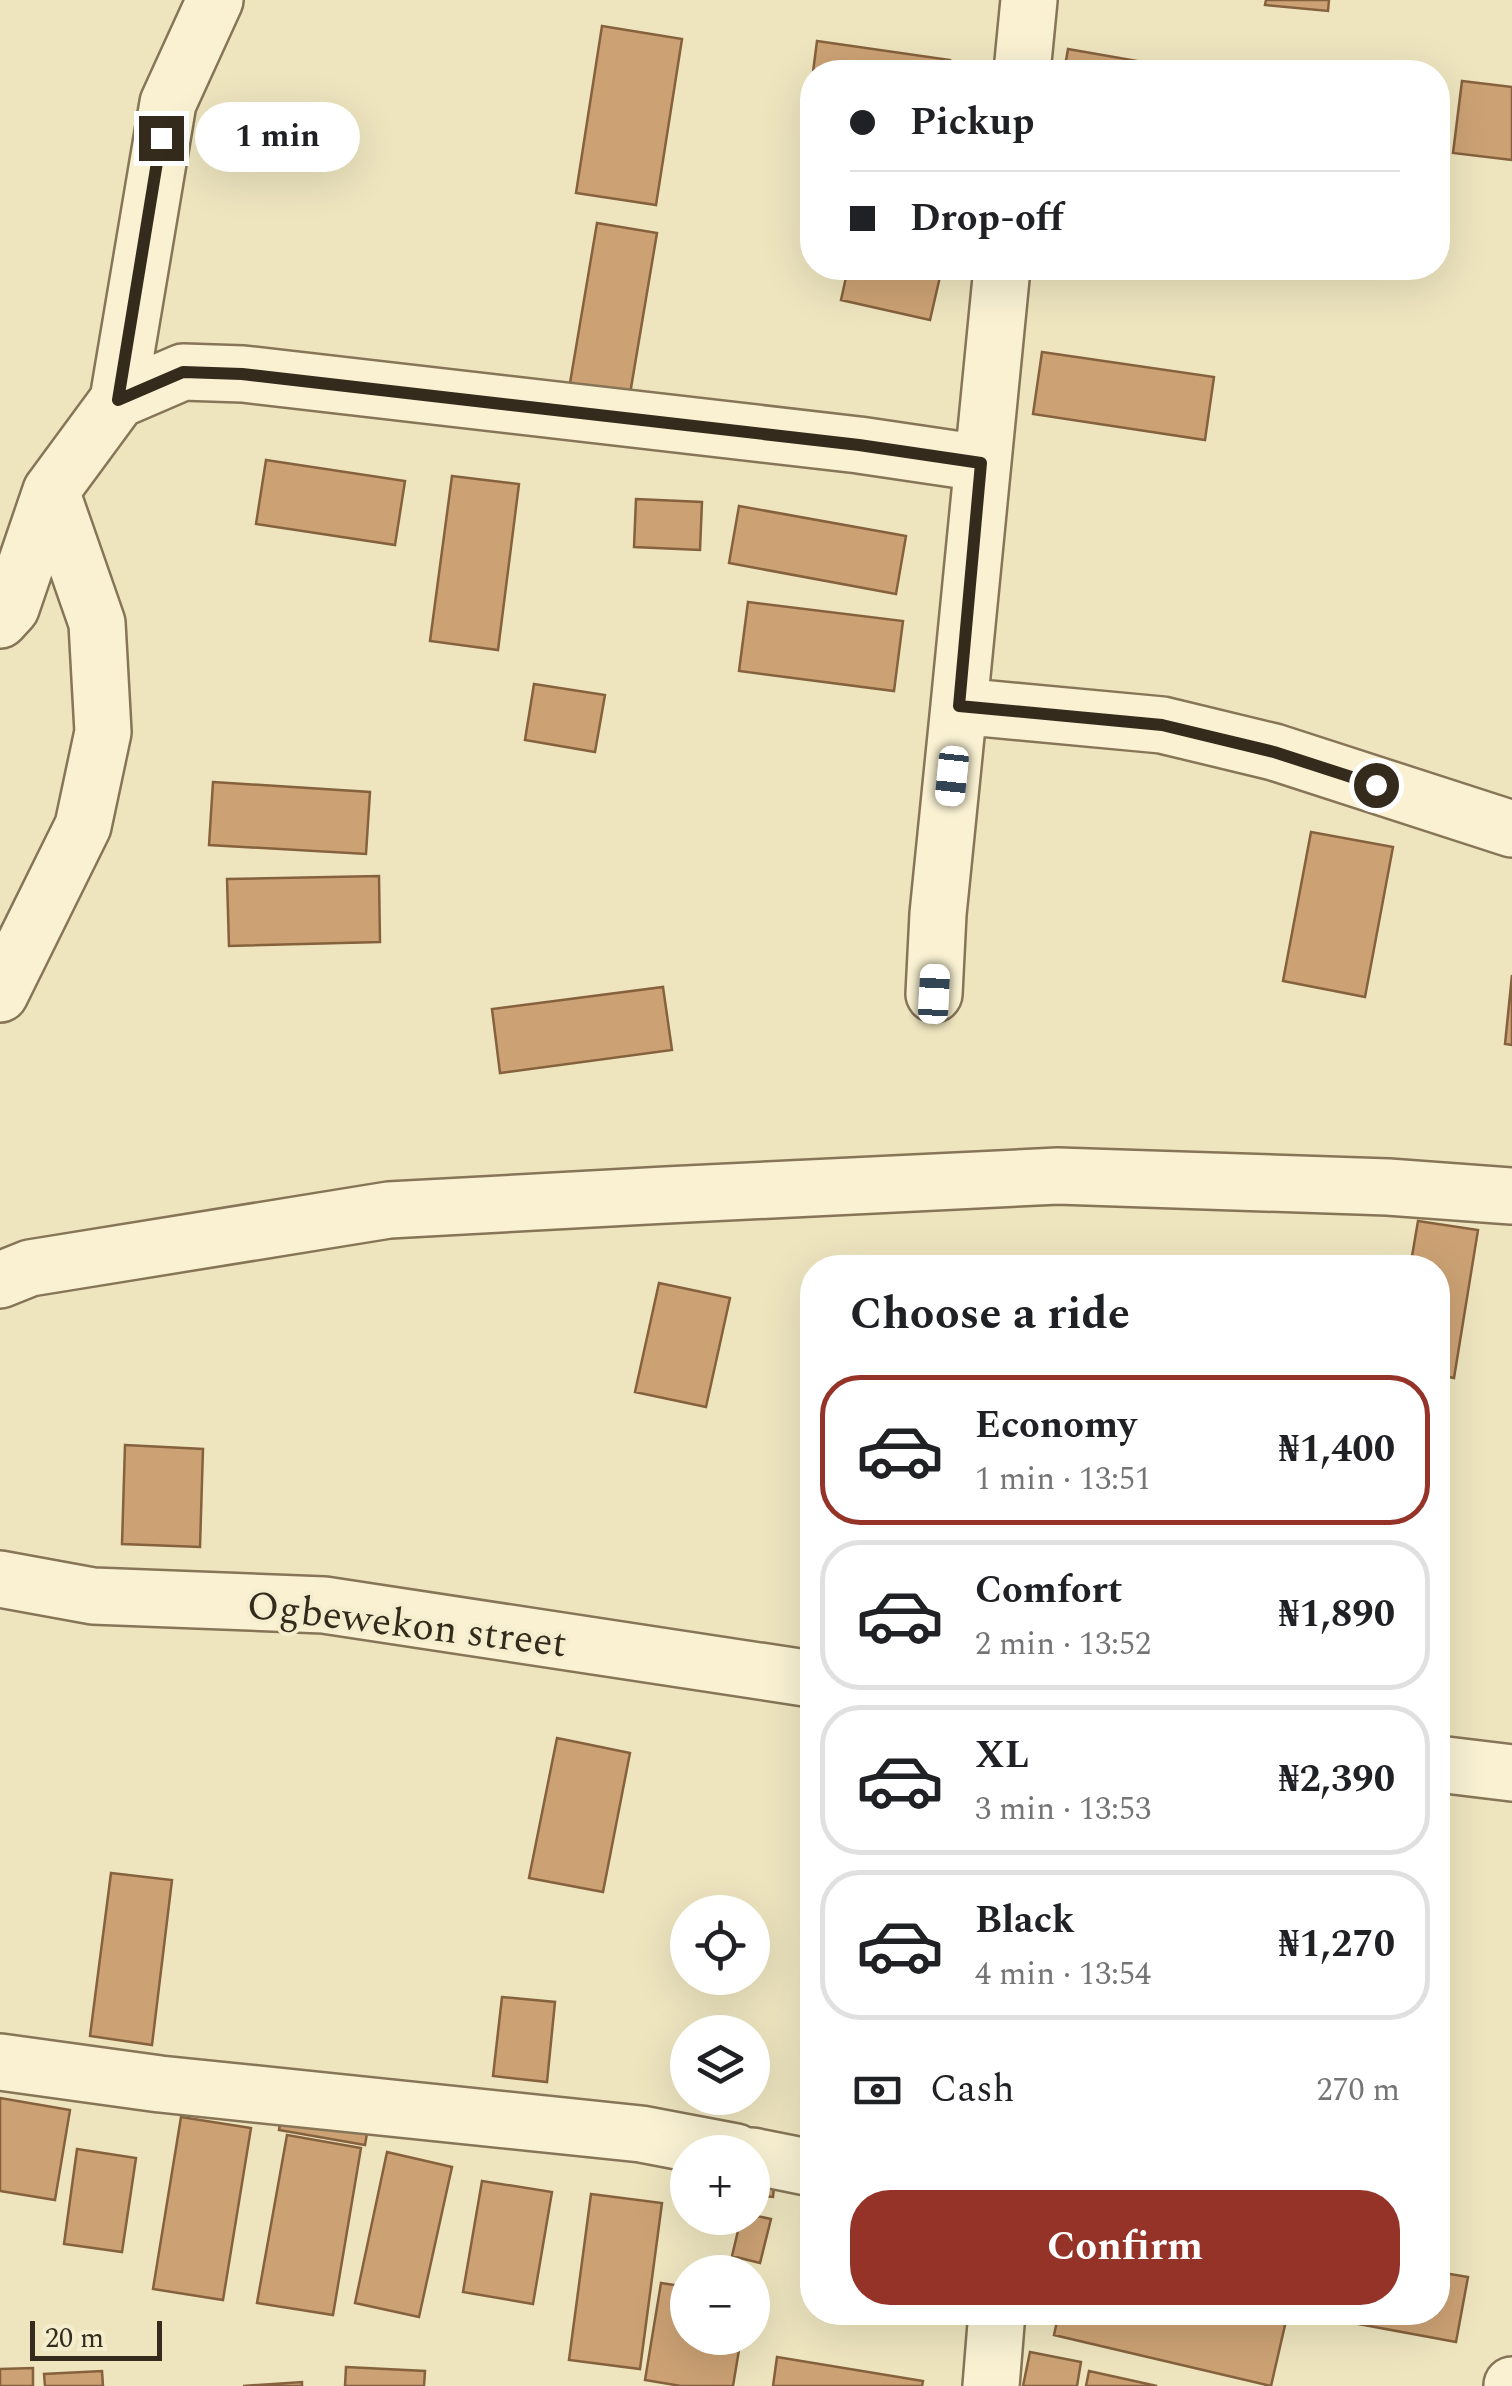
<!DOCTYPE html>
<html lang="en">
<head>
<meta charset="utf-8">
<style>
	body { margin:0; font-family:Spectral,serif; background:#f2f2f2; color:#202124; height:100vh; display:flex; flex-direction:column; font-size:38px; white-space:nowrap }
	* { box-sizing:border-box; margin:0 }
	p { font-size:32px; color:#757577 }
	.icon { flex:none; width:55px; height:55px; fill:none; stroke:currentColor; stroke-width:2; stroke-linecap:round; stroke-linejoin:round }
	.map { position:relative; flex:1; overflow:hidden }
	.details { position:absolute; left:800px; top:1255px; width:650px; height:1070px; display:flex; flex-direction:column; background:#fff; border-radius:40px; box-shadow:0 10px 40px #0002 }
	.details>* { flex:none }
	.banner { position:absolute; left:800px; top:60px; width:650px; height:220px; border-radius:40px; box-shadow:0 10px 40px #0002; display:grid; align-content:center; height:220px; padding:0 50px; background:#fff }
	.fabs { position:absolute; left:670px; top:1895px; display:grid; gap:20px }
	.fabs a { display:grid; place-items:center; width:100px; height:100px; border-radius:50%; background:#fff; box-shadow:0 10px 40px #0002; font-size:50px }
	.scale { position:absolute; left:30px; bottom:25px; width:132px; box-sizing:border-box; padding-left:10px; border:5px solid #352b1c; border-top:0; font-size:28px; line-height:35px; white-space:nowrap; color:#352b1c; -webkit-text-stroke:8px #f5eece; paint-order:stroke }
	.end { position:absolute; width:45px; height:45px; margin:-22px; border:12px solid #352b1c; background:#fff; box-shadow:0 0 0 5px #fff }
	.from { border-radius:50% }
	.bubble { position:absolute; height:70px; border-radius:35px; background:#fff; box-shadow:0 10px 40px #0002; font-size:32px; font-weight:700; line-height:70px; text-align:center }
	.car { position:absolute; width:30px; height:60px; margin:-30px -15px; border-radius:12px; box-shadow:0 0 8px 2px #0007; background:linear-gradient(#fff 24%,#345 0 40%,#fff 0 76%,#345 0 86%,#fff 0) }
	.banner b { display:flex; align-items:center; gap:35px; height:95px; font-size:38px }
	.banner b+b { border-top:2px solid #e0e0e0 }
	.banner i { width:25px; height:25px; background:#202124 }
	ul { padding:0; list-style:none }
	li { display:flex; align-items:center; gap:30px; height:150px; margin:0 20px 15px; padding:0 30px; border:5px solid #e0e0e0; border-radius:40px }
	li div { flex:1 }
	li b { display:block; font-size:38px }
	li em { font-style:normal; font-weight:700 }
	li.selected { border-color:#953328 }
	li>.icon { width:90px; height:90px; stroke-width:1.5 }
	h2 { padding:0 50px; font-size:45px; line-height:120px }
	.pay { display:flex; align-items:center; gap:25px; height:110px; padding:0 50px; font-size:38px }
	.pay p { margin-inline-start:auto }
	.primary-button { display:flex; gap:20px; margin-top:auto; padding:20px 50px }
	.primary-button a { flex:1; height:115px; border-radius:40px; background:#953328; color:#fff; font-size:40px; font-weight:700; line-height:115px; text-align:center }
	.map>svg:first-child { display:block }
	.building { fill:#cca274; stroke:#85613d; stroke-width:2.5 }
	.lines { fill:none; stroke-linecap:round; stroke-linejoin:round }
	.minor-casing { stroke:#867557; stroke-width:60 }
	.minor { stroke:#f9f1d2; stroke-width:55 }
	.route { stroke:#352b1c; stroke-width:12 }
	.labels { text-anchor:middle; stroke-width:8; stroke-linejoin:round; paint-order:stroke }
	.street-label { font-size:40px; fill:#352b1c; stroke:#f5eece }
</style>
</head>
<body>
<div class="map">
<svg width="1512" height="2386" viewBox="0 0 1512 2386">
	<rect width="100%" height="100%" fill="#eee5bf"/>
	<path class="building" d="M1266,0H1329L1328,11L1265,5Z
		M602,26L682,39L656,205L576,193Z
		M817,41L950,60L949,72H813Z
		M1068,49L1200,72H1064Z
		M1462,81L1512,87V160L1453,153Z
		M597,223L657,233L629,400L569,389Z
		M848,268H942L930,320L841,300Z
		M1042,352L1214,377L1205,440L1033,414Z
		M266,460L405,481L395,545L256,524Z
		M452,476L519,484L498,650L430,641Z
		M636,499L702,502L700,550L634,547Z
		M739,506L906,536L896,594L729,563Z
		M748,602L903,621L894,691L739,671Z
		M534,684L605,695L595,752L525,740Z
		M213,782L370,792L366,854L209,845Z
		M1311,832L1393,847L1365,997L1283,981Z
		M379,876L380,942L229,946L227,879Z
		M1512,975V1045L1505,1044Z
		M663,987L672,1050L500,1073L492,1009Z
		M1418,1221L1478,1230L1454,1378L1438,1375V1268H1410Z
		M659,1283L730,1298L706,1407L635,1392Z
		M125,1445L203,1449L200,1547L122,1544Z
		M557,1738L630,1753L603,1892L529,1878Z
		M111,1873L172,1880L152,2045L90,2036Z
		M502,1997L555,2002L547,2082L493,2076Z
		M0,2098L70,2110L55,2200L0,2191Z
		M284,2101L370,2116L365,2145L279,2130Z
		M181,2117L251,2128L223,2300L153,2289Z
		M287,2135L361,2148L333,2315L257,2303Z
		M77,2149L136,2158L122,2252L64,2244Z
		M387,2152L452,2167L419,2317L355,2303Z
		M752,2162L776,2164L773,2197L752,2195Z
		M482,2181L552,2192L533,2304L463,2292Z
		M591,2194L662,2203L640,2369L569,2360Z
		M752,2215L771,2219L760,2263L732,2256L741,2218H752Z
		M1438,2272L1468,2277L1456,2342L1299,2313L1438,2312Z
		M661,2283L688,2287V2338H741L733,2386H681L645,2380Z
		M1059,2312H1288L1271,2386L1054,2335Z
		M1030,2352L1081,2362L1077,2386H1023Z
		M777,2357L923,2381L922,2386H773Z
		M346,2367L425,2371L424,2386H345Z
		M33,2368V2386H0V2369Z
		M102,2371L103,2386H45L44,2374Z
		M1089,2371L1157,2386H1086Z
		M302,2382V2386H243Z"/>
	<g class="lines">
		<g class="minor-casing">
			<path id="minor" d="M1022,72L1029,0
				M1002,268L959,706L1162,725L1274,752L1512,829
				M118,400L183,372L243,374L859,445L981,463
				M0,620L11,608L51,491L118,400L168,103L215,0
				M0,994L83,826L103,732L97,623L51,491
				M934,994L938,914L959,706
				M0,1280L30,1268L389,1210L666,1195L1058,1176L1388,1187L1512,1196
				M0,1579L93,1596L324,1605L812,1679
				M1438,1764L1512,1773
				M0,2062L160,2084L641,2134L736,2152
				M752,2156L812,2168
				M991,2386L997,2312
				M1512,2386V2385"/>
		</g>
		<use href="#minor" class="minor"/>
	</g>
	<g class="lines">
		<path class="route" d="M161,138L118,400L183,372L242,374L859,445L981,463L959,706L1162,725L1274,752L1376,785"/>
	</g>
	<g class="labels">
		<g class="street-label">
			<text transform="translate(407 1623) rotate(7)" y="14">Ogbewekon street</text>
		</g>
	</g>
</svg>
<div class="fabs">
<a><svg class="icon" aria-label="locate" viewBox="0 0 24 24"><circle cx="12" cy="12" r="6"/><path d="M12 2v4M12 18v4M2 12h4M18 12h4"/></svg></a>
<a><svg class="icon" aria-label="layers" viewBox="0 0 24 24"><path d="M12 4l9 5-9 5-9-5zM3 14l9 5 9-5"/></svg></a>
<a>+</a>
<a>−</a>
</div>
<div class="scale">20 m</div>
<i class="end from" style="left:1376px;top:785px"></i>
<i class="end" style="left:161px;top:138px"></i>
<div class="bubble" style="left:195px;top:102px;width:165px">1 min</div>
<i class="car" style="left:952px;top:776px;rotate:186deg"></i>
<i class="car" style="left:934px;top:994px;rotate:3deg"></i>
<div class="banner">
<b><i class="from"></i>Pickup</b>
<b><i></i>Drop-off</b>
</div>
<section class="details">
<h2>Choose a ride</h2>
<ul>
<li class="selected"><svg class="icon" aria-label="car" viewBox="0 0 24 24"><path d="M5 17H2v-5l4-1 3-4h7l3 4 3 1v5h-3M9 17h6M6 11h13"/><circle cx="7" cy="17" r="2"/><circle cx="17" cy="17" r="2"/></svg><div><b>Economy</b><p>1 min · 13:51</p></div><em>₦1,400</em></li>
<li><svg class="icon" aria-label="car" viewBox="0 0 24 24"><path d="M5 17H2v-5l4-1 3-4h7l3 4 3 1v5h-3M9 17h6M6 11h13"/><circle cx="7" cy="17" r="2"/><circle cx="17" cy="17" r="2"/></svg><div><b>Comfort</b><p>2 min · 13:52</p></div><em>₦1,890</em></li>
<li><svg class="icon" aria-label="car" viewBox="0 0 24 24"><path d="M5 17H2v-5l4-1 3-4h7l3 4 3 1v5h-3M9 17h6M6 11h13"/><circle cx="7" cy="17" r="2"/><circle cx="17" cy="17" r="2"/></svg><div><b>XL</b><p>3 min · 13:53</p></div><em>₦2,390</em></li>
<li><svg class="icon" aria-label="car" viewBox="0 0 24 24"><path d="M5 17H2v-5l4-1 3-4h7l3 4 3 1v5h-3M9 17h6M6 11h13"/><circle cx="7" cy="17" r="2"/><circle cx="17" cy="17" r="2"/></svg><div><b>Black</b><p>4 min · 13:54</p></div><em>₦1,270</em></li>
</ul>
<div class="pay"><svg class="icon" aria-label="cash" viewBox="0 0 24 24"><path d="M3 7h18v10H3z"/><circle cx="12" cy="12" r="2"/></svg>Cash<p>270 m</p></div>
<div class="primary-button"><a>Confirm</a></div>
</section>
</div>
</body>
</html>
